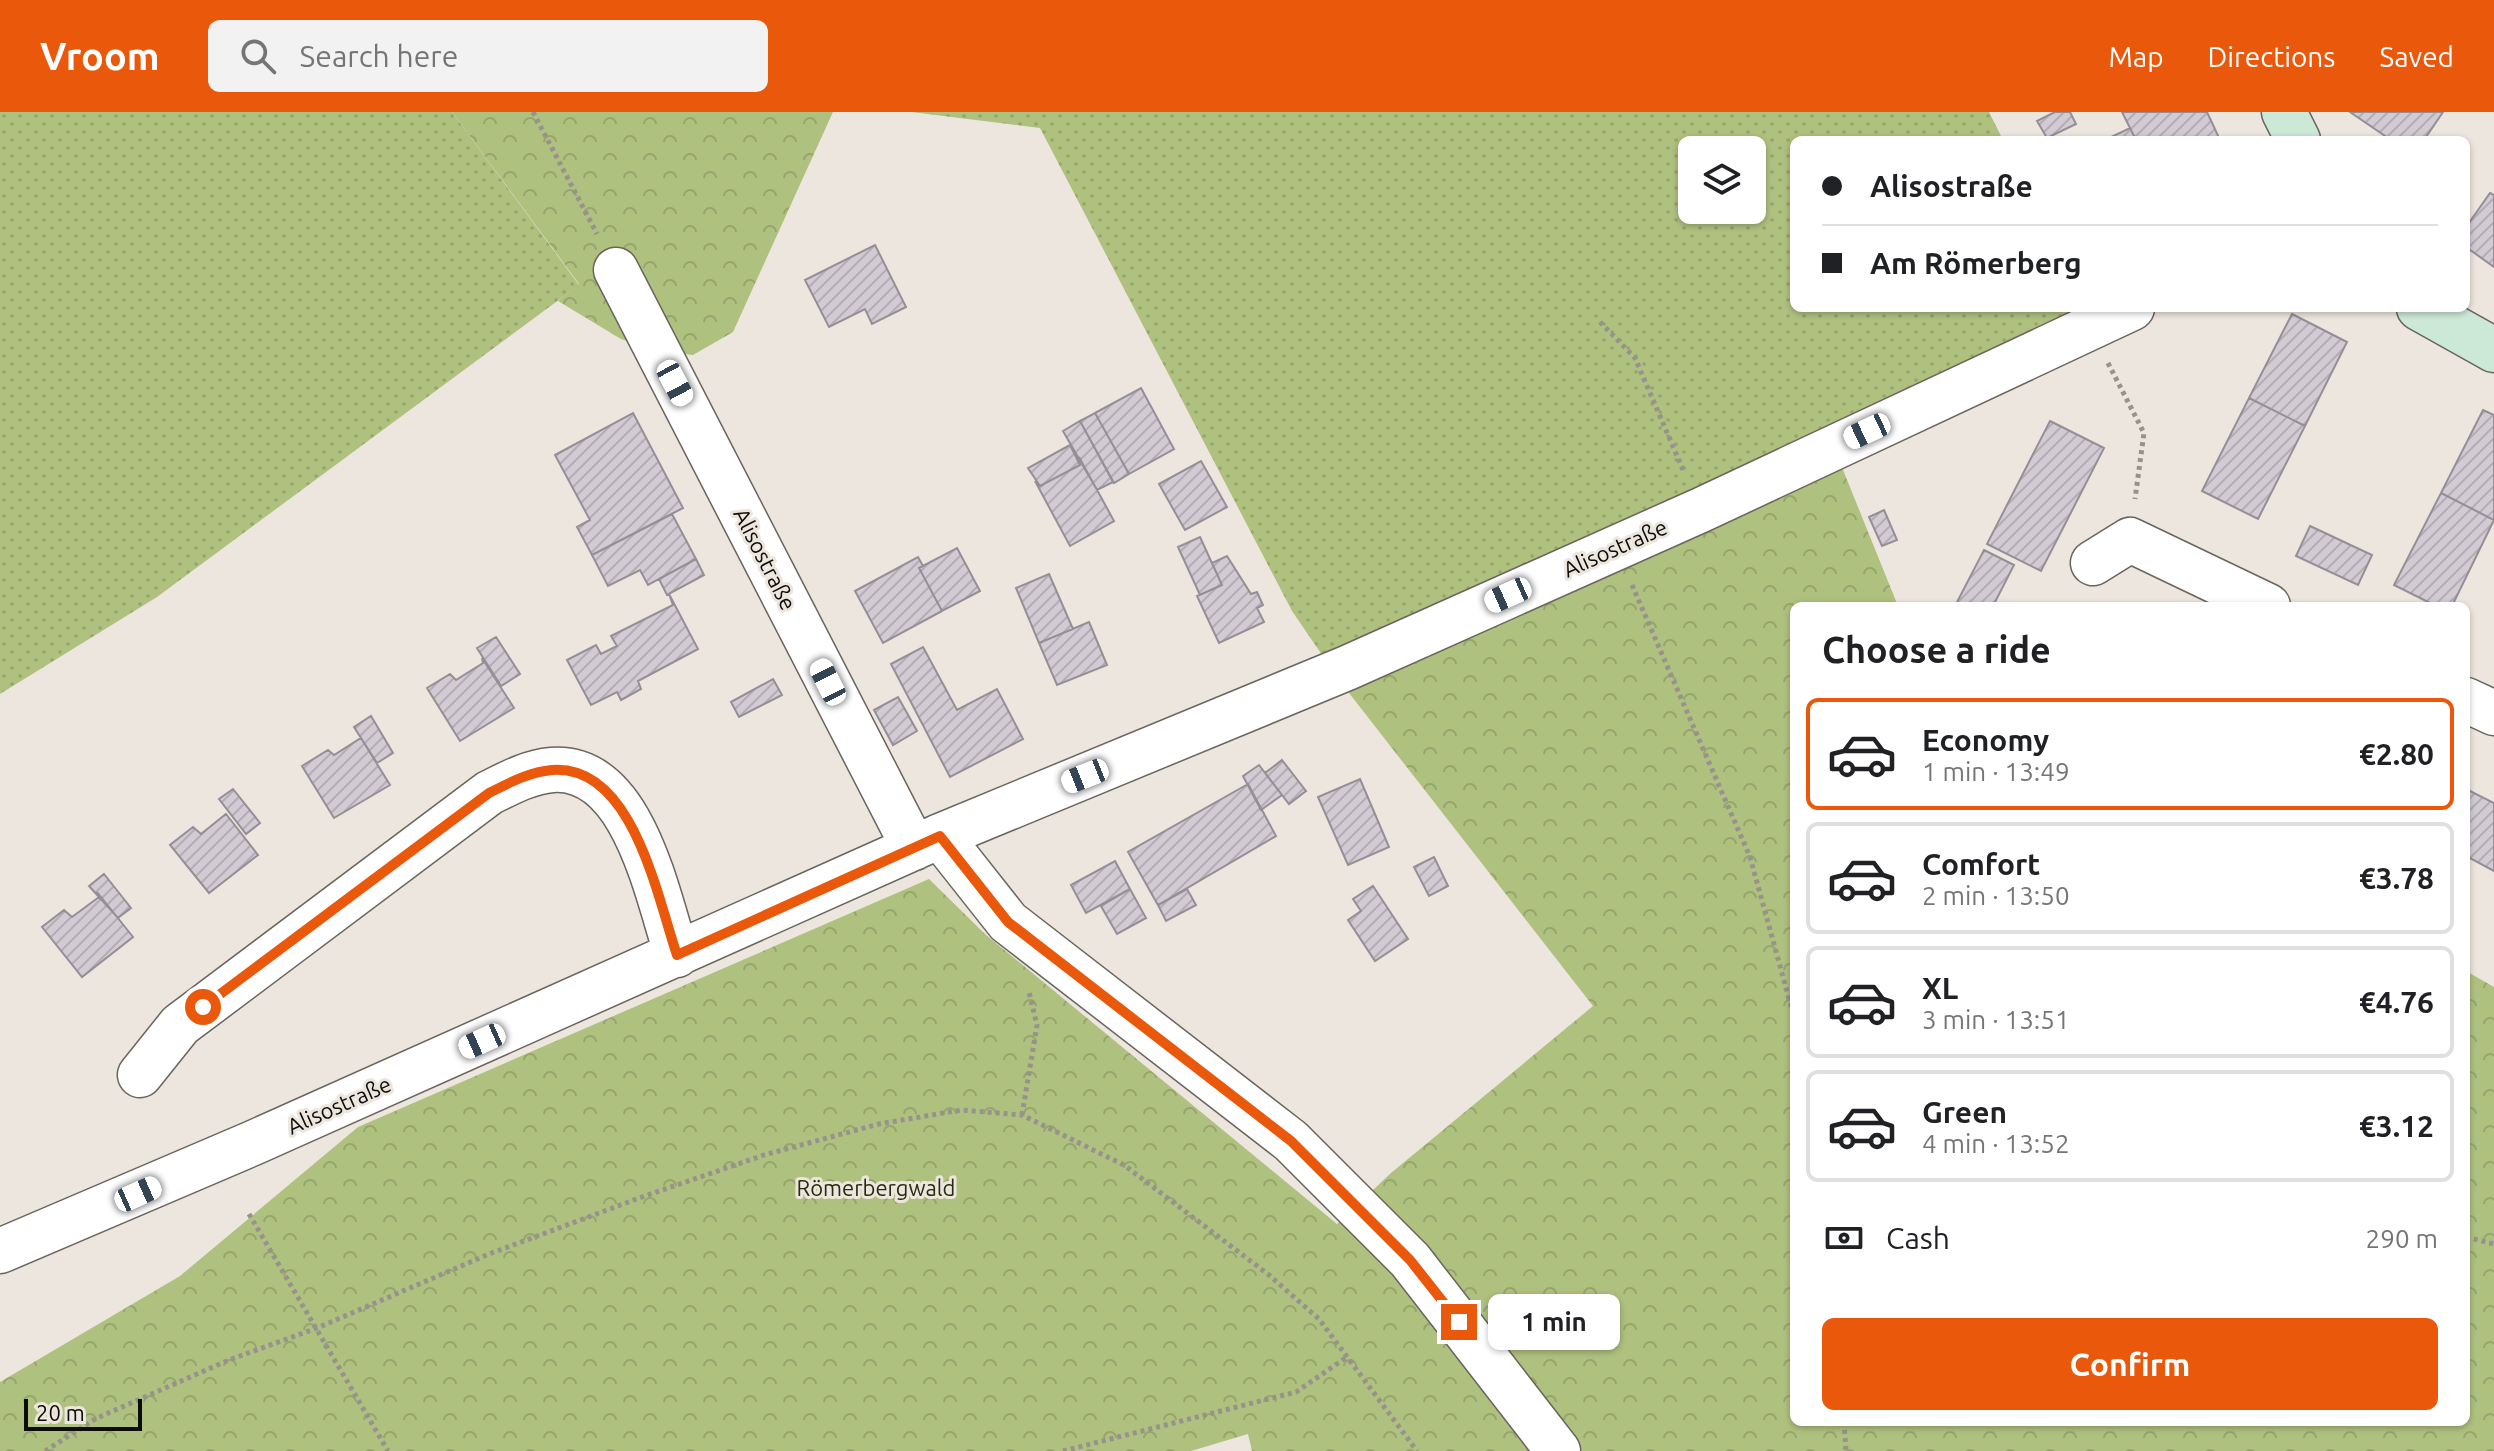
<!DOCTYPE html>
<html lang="en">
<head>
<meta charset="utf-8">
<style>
	body { margin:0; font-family:Ubuntu,sans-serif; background:#f2f2f2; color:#202124; height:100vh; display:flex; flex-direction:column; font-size:30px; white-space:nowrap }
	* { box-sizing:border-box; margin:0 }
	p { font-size:26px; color:#757577 }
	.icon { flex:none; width:44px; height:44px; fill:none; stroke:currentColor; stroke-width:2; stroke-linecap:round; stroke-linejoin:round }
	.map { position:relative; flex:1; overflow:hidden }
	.drawer { position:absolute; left:1790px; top:490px; width:680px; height:824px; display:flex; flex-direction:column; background:#fff; border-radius:12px; box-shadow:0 2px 6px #0004 }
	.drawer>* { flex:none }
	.guide { position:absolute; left:1790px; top:24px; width:680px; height:176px; border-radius:12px; box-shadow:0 2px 6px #0004; display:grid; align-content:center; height:176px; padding:0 32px; background:#fff }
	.tools { position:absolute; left:1678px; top:24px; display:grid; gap:16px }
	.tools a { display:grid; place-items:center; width:88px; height:88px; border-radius:12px; background:#fff; box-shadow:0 2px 6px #0004; font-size:40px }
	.scale { position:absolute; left:24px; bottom:20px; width:118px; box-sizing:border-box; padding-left:8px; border:4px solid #0e0c09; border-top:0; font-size:22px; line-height:28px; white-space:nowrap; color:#0e0c09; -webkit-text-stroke:6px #ede6de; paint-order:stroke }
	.end { position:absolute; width:36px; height:36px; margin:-18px; border:10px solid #ea580c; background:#fff; box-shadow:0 0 0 4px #fff }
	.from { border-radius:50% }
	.bubble { position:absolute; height:56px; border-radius:12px; background:#fff; box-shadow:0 2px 6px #0004; font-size:26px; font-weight:700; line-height:56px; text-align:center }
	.car { position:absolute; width:24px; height:48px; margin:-24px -12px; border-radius:10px; box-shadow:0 0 6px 2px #0007; background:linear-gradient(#fff 24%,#345 0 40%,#fff 0 76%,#345 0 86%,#fff 0) }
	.guide b { display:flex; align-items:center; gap:28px; height:76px; font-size:30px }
	.guide b+b { border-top:2px solid #e0e0e0 }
	.guide i { width:20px; height:20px; background:#202124 }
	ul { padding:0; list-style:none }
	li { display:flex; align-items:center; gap:24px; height:112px; margin:0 16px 12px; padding:0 16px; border:4px solid #e0e0e0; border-radius:12px }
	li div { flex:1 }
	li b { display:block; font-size:30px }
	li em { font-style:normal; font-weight:700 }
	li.on { border-color:#ea580c }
	li>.icon { width:72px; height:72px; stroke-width:1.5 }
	h2 { padding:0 32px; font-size:36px; line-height:96px }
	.pay { display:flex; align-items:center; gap:20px; height:88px; padding:0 32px; font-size:30px }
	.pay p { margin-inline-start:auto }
	.action { display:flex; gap:16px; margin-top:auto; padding:16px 32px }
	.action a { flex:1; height:92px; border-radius:12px; background:#ea580c; color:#fff; font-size:32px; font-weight:700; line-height:92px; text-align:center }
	header { display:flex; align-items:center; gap:48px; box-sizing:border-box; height:112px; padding:0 40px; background:#ea580c; color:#fff }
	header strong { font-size:38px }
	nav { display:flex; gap:44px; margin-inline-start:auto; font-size:28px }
	.search { width:560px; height:72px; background:#f2f2f2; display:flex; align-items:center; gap:20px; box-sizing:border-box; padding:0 28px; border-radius:12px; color:#757577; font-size:30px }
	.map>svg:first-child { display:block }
	.grass { fill:url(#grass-dots); fill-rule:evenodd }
	.forest { fill:url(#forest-crowns) }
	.building { fill:url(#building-hatch); stroke:#948f96; stroke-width:2 }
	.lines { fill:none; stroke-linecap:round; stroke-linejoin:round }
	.street-casing { stroke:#6a645d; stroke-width:47 }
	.secondary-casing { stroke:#6a645d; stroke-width:47 }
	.path { stroke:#98928c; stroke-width:5; stroke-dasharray:4 4; stroke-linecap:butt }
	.street { stroke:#fff; stroke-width:44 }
	.secondary { stroke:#cce8d7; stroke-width:44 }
	.route { stroke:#ea580c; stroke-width:10 }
	.labels { text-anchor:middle; stroke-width:6; stroke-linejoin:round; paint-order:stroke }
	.street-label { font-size:22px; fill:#0e0c09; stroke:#ede6de }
	.park-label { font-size:22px; fill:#262d0f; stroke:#ede6de }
</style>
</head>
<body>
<header>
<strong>Vroom</strong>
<div class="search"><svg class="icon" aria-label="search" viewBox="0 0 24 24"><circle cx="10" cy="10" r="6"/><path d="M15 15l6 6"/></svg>Search here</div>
<nav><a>Map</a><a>Directions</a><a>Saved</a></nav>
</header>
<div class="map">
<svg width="2494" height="1339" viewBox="0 0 2494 1339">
	<defs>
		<pattern id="grass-dots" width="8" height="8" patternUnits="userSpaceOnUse" patternTransform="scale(2)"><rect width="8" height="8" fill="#afc17f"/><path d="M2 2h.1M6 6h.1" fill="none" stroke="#95a56c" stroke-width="1.8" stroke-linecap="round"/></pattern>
		<pattern id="forest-crowns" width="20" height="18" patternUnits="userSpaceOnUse" patternTransform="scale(2)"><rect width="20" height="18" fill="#afc17f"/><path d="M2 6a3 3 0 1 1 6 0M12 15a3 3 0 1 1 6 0" fill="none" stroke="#95a56c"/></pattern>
		<pattern id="building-hatch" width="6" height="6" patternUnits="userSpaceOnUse" patternTransform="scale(2)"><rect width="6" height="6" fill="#d2cbd4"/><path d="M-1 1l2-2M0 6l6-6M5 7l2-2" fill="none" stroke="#b3adb5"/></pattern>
	</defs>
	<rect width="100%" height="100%" fill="#ede6de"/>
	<path class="grass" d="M0,0H452L579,173L157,485L0,582Z
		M911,0H1989L2003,28H1794V196H2083L1342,572L1292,499L1040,16ZM1692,38H1752V98H1692Z"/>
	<path class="forest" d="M452,0H833L733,220L693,243L658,239L621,227L558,189L579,172Z
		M1839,348L1898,494H1794V1310H2466V859L2494,875V1339H1252L1248,1322L1191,1339H0V1270L180,1164L358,1015L929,767L985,822L1337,1112L1391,1061L1593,894L1342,572Z"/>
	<path class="building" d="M2055,0H2070L2076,12L2047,26L2037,9Z
		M2122,0H2207L2220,28H2136Z
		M2350,0H2443L2424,28H2391Z
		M2130,16L2136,28H2105Z
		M2490,81L2494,83V155L2466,135V115Z
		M875,133L906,195L872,212L865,197L829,215L805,168Z
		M2292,202L2347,230L2305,314L2249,286Z
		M1141,276L1174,337L1129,362L1095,301Z
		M2249,286L2305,314L2258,407L2202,379Z
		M2483,298L2494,303V408L2441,381Z
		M633,301L683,396L592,443L577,415L590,408L555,343Z
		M1095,301L1129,362L1114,371L1080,309Z
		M1080,309L1113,370L1097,378L1063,319Z
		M2050,309L2104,336L2041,459L1987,432Z
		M1070,333L1080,353L1040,374L1028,356Z
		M1079,345L1114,409L1070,434L1035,369L1040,374L1080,353Z
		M1201,349L1227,395L1185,418L1159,372Z
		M2441,381L2494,408L2452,494H2436L2394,473Z
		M1884,398L1897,428L1882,434L1869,405Z
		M672,402L696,447L648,473L640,458L608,474L592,443Z
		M2310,414L2372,443L2358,473L2296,444Z
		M1200,425L1222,473L1200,483L1178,435Z
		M957,436L980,479L942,499L919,456Z
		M1984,438L2014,453L1993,494H1955Z
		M1227,444L1251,482L1257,480L1263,493L1257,496L1264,510L1219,531L1197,484L1222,473L1212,451Z
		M918,445L923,454L919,456L942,499L883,531L855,479Z
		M696,447L704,463L667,483L659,467Z
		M1049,462L1073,517L1039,531L1016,476Z
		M669,482L698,537L638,569L641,577L621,588L617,580L591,593L567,548L596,533L601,542L617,534L611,524L673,493Z
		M1089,510L1107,553L1057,573L1039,531Z
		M496,525L520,562L501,574L477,536Z
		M923,535L957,598L997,577L1023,627L950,665L891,552Z
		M482,546L514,596L460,629L427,576L450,562L456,568L483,551Z
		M773,567L782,583L739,605L731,590Z
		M898,585L917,619L893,633L874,598Z
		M371,604L393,641L377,651L354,615Z
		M361,626L390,673L334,706L302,654L328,638L334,643Z
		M1282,648L1306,679L1289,692L1265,661Z
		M1259,653L1282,683L1261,698L1243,664Z
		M1360,667L1389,735L1348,753L1318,685Z
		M1248,672L1276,724L1158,793L1128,740Z
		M233,677L260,711L246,722L219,687Z
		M2466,677L2494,691V759L2466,744Z
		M226,702L258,743L209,781L170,733L193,715L201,722Z
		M1434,745L1448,774L1429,784L1414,755Z
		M1115,749L1130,777L1086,801L1071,773Z
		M104,762L131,796L118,806L89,774Z
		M1373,774L1408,827L1375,849L1348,808L1361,799L1353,787Z
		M1130,777L1146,806L1117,822L1101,794Z
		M1187,777L1196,793L1166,809L1158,793Z
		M97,780L133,825L82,865L42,815L64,798L72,805L99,785Z"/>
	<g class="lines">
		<g class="street-casing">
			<path id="street" d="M616,158L914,736
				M2093,451L2130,428L2268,494
				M2466,588L2494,601
				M940,724L1008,810L1291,1029L1410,1148L1558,1339
				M140,963L180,913L489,681C509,671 529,660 552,658C634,652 657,785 677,843
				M0,1139L253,1031L940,724L1347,556L1701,398L2132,196"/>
		</g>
		<g class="secondary-casing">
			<path id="secondary" d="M2284,0L2298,28
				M2419,196L2494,238"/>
		</g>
		<path class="path" d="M533,0L597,122
			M1600,210L1635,246L1684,360
			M2108,251L2144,321L2135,387
			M1632,473L1750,745L1794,905
			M1022,1003L1037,913L1029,880
			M249,1102L388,1339
			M2466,1125L2494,1132
			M1844,1310L1846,1339
			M45,1339L97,1306L229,1248L317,1216L489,1142L642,1085L764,1043L879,1012L961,998L1022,1003L1124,1053L1269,1163L1319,1207L1417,1339
			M1063,1339L1296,1280L1347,1245"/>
		<use href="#street" class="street"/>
		<use href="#secondary" class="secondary"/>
	</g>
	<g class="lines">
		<path class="route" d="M203,895L489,681C509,671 529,660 552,658C633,652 657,785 677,843L940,724L1008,810L1291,1029L1410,1148L1459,1210"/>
	</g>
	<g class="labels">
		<g class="street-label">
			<text transform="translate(1615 436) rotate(-24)" y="8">Alisostraße</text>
			<text transform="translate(765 447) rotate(63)" y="8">Alisostraße</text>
			<text transform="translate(339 993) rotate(-24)" y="8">Alisostraße</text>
		</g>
		<g class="park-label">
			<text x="876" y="1084">Römerbergwald</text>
		</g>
	</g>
</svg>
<div class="tools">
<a><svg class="icon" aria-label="layers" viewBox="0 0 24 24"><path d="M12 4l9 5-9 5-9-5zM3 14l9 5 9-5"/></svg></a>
</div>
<div class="scale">20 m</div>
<i class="end from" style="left:203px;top:895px"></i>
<i class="end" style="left:1459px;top:1210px"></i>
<div class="bubble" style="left:1488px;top:1182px;width:132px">1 min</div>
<i class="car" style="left:675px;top:271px;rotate:152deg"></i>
<i class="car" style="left:1867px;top:319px;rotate:245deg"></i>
<i class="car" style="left:1508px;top:483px;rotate:246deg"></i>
<i class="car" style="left:828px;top:570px;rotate:333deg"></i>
<i class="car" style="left:1085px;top:664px;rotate:248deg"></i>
<i class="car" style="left:482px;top:929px;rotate:246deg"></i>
<i class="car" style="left:138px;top:1082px;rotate:66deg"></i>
<div class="guide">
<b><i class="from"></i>Alisostraße</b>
<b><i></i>Am Römerberg</b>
</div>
<section class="drawer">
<h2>Choose a ride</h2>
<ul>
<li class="on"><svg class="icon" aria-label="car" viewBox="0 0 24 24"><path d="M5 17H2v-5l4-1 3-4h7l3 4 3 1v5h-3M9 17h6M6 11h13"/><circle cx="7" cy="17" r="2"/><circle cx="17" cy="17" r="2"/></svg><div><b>Economy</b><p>1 min · 13:49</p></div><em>€2.80</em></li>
<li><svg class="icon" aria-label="car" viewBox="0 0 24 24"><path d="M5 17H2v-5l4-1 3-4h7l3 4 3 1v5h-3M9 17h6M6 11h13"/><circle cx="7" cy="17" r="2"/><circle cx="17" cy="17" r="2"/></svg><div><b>Comfort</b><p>2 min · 13:50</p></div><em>€3.78</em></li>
<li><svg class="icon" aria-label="car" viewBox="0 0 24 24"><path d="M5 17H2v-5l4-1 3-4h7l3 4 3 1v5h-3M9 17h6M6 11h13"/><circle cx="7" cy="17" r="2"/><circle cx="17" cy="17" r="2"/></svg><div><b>XL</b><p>3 min · 13:51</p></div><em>€4.76</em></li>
<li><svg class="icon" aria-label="car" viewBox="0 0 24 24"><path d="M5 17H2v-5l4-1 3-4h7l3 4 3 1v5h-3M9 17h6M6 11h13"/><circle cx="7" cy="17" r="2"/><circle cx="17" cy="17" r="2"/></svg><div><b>Green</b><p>4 min · 13:52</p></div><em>€3.12</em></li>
</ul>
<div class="pay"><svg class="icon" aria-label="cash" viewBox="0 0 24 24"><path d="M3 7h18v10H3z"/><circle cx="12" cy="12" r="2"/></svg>Cash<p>290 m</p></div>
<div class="action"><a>Confirm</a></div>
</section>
</div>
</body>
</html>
